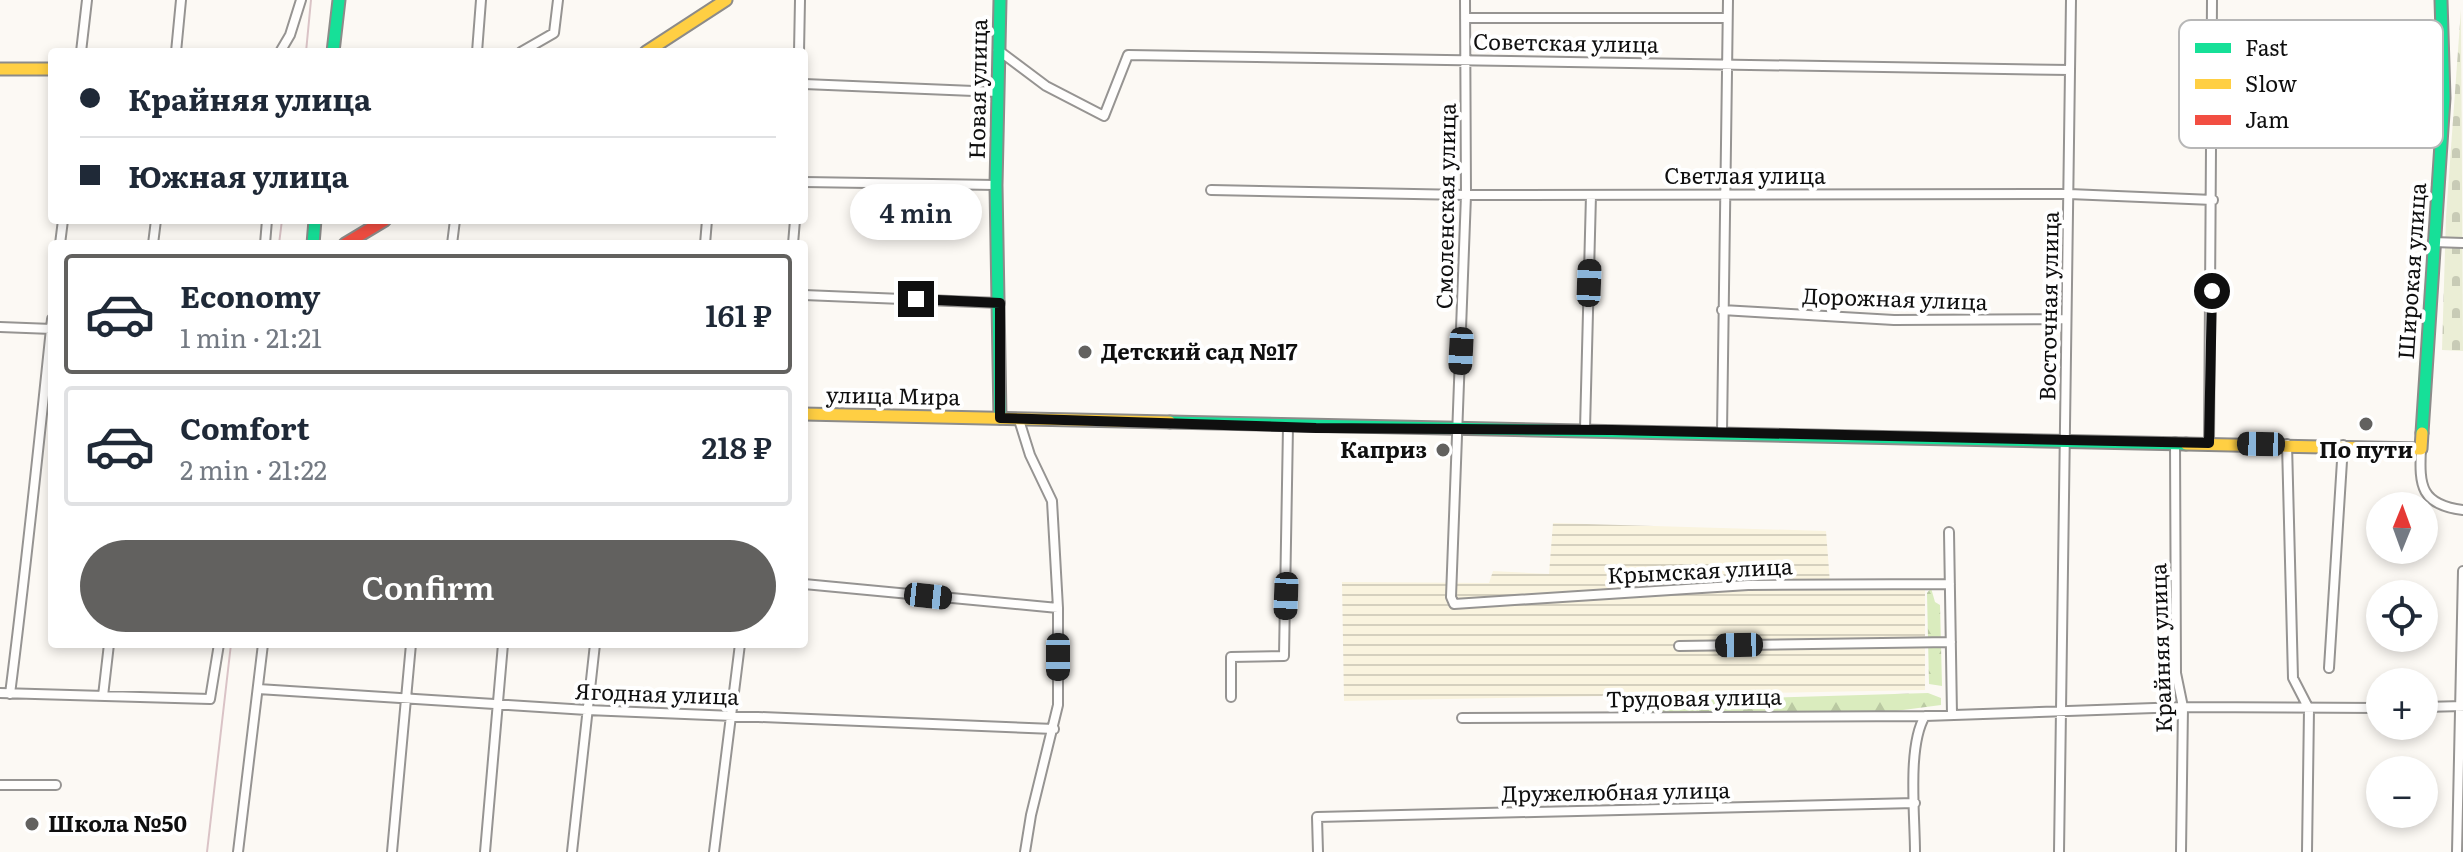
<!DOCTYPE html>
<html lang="en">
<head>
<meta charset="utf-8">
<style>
	body { margin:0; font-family:Literata,serif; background:#f2f2f3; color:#1f2937; height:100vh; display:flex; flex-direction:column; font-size:30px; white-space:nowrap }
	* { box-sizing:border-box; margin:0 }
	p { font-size:26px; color:#747a83 }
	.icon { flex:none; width:44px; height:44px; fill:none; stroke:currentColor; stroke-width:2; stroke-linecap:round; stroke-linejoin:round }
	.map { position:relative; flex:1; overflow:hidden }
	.drawer { position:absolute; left:48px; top:240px; width:760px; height:408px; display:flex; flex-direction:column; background:#fff; border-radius:8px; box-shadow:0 4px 12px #0003 }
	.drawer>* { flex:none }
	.banner { position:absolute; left:48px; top:48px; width:760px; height:176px; border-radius:8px; box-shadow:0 4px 12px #0003; display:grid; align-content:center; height:176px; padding:0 32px; background:#fff }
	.needle { width:52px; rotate:1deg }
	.tools { position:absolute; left:2366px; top:492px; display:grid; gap:16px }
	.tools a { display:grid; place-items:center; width:72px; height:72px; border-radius:50%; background:#fff; box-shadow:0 4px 12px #0003; font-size:40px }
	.end { position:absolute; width:36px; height:36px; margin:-18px; border:10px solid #0f0f0f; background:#fff; box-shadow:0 0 0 4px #fff }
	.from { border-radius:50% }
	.bubble { position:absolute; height:56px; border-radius:28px; background:#fff; box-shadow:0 4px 12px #0003; font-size:26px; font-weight:600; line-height:56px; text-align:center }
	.car { position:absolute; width:24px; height:48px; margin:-24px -12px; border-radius:10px; box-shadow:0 0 6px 2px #0007; background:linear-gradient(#222 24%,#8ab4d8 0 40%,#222 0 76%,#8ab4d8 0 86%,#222 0) }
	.banner b { display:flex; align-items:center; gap:28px; height:76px; font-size:30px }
	.banner b+b { border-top:2px solid #e0e1e3 }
	.banner i { width:20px; height:20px; background:#1f2937 }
	ul { padding:14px 0 0; list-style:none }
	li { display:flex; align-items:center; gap:24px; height:120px; margin:0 16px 12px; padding:0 16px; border:4px solid #e0e1e3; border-radius:8px }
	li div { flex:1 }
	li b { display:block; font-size:30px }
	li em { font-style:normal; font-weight:600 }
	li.on { border-color:#62615f }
	li>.icon { width:72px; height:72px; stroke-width:1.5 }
	.primary-button { display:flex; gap:16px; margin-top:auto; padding:16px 32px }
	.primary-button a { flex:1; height:92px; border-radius:48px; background:#62615f; color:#fff; font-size:32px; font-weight:600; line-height:92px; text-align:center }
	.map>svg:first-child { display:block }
	.farmland { fill:url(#farmland-rules) }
	.forest { fill:url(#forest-firs) }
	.cemetery { fill:url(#cemetery-stones) }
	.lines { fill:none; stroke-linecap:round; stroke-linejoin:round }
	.street-casing { stroke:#969492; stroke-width:12 }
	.fast-casing { stroke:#8c8b89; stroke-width:15 }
	.slow-casing { stroke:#8c8b89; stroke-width:15 }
	.jam-casing { stroke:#8c8b89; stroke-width:15 }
	.street { stroke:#fffefd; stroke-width:8 }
	.fast { stroke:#16e098; stroke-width:11 }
	.slow { stroke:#ffcf43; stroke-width:11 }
	.jam { stroke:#f24e42; stroke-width:11 }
	.rail { stroke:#dac3c6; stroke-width:2 }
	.route { stroke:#0f0f0f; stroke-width:10 }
	.poi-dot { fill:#62615f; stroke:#fff; stroke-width:3 }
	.labels { text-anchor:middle; stroke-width:8; stroke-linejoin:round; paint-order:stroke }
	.street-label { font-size:22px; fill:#0f0f0f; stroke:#fff }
	.poi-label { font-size:22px; font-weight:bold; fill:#0f0f0f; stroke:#fff; text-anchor:start }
	.key { fill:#fff; stroke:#b7b7b7; stroke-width:2 }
	.key-label { font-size:22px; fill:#0f0f0f }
</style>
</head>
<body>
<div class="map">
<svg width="2463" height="852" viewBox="0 0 2463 852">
	<defs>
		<pattern id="farmland-rules" width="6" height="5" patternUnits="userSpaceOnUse" patternTransform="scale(2)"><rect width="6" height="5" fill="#faf4df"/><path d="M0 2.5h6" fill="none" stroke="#d5d0be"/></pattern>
		<pattern id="forest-firs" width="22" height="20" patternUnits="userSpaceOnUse" patternTransform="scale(2)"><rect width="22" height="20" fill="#daecbe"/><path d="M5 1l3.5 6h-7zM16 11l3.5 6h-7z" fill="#bac9a2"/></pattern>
		<pattern id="cemetery-stones" width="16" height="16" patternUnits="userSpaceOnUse" patternTransform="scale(2)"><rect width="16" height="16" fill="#ebeed6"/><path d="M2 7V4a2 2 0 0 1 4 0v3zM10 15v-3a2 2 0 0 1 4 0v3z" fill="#c8cbb6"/></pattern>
	</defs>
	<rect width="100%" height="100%" fill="#fcf9f4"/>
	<path class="farmland" d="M1553,523L1826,531L1830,583L1925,585V690L1344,701L1342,582L1489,583L1493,571L1549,574Z"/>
	<path class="forest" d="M1931,588L1935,602L1940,605L1942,686L1929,684L1927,593Z
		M1928,693L1941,698V705L1888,712L1641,714L1619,711L1634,702Z"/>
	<path class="cemetery" d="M2461,9L2463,351L2442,350L2446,217Z"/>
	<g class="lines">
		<g class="street-casing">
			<path id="street" d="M1465,0L1466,195L1451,597L1454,604L1748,585L1950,584
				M1465,18H1727
				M998,50L1046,86L1104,116L1128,55L2070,70
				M81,52L87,0
				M176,52L181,0
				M280,52L290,35L301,0
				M477,52L481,0
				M521,52L554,33L558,0
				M799,52L800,0
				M804,84L998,92
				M804,182L996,185
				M1211,190L1466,195L2069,194L2213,200
				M2433,242L2463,243
				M60,244L63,220
				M153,244L156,220
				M265,244L267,220
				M452,244L455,220
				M705,244L707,220
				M793,244L795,220
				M804,295L1000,303
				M1722,310L1894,320L2066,319
				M0,327L52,329
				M1019,420L1030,455L1052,501L1058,608V705L1031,815L1025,852
				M1585,429L1591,195
				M1722,432L1728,0
				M2175,442L2176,673L2183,707L2181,852
				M2209,443L2212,0
				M2287,444L2293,678L2309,709L2307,852
				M2421,449C2419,486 2421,505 2463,510
				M1949,532L1952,715
				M804,584L1058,608
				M1679,646L1951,642
				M2329,668L2343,445
				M258,689L587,710L1054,729
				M0,693L210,699L219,644
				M10,694C26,569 39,444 52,319
				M103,696L109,644
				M1231,697V657L1284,656L1288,427
				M2424,707L2463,706
				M1462,718L1925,716
				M0,785H56
				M238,852L263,644
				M392,852L411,644
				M485,852L503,644
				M572,852L595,644
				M714,852L740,644
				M1318,852L1317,817L1915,803
				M1915,852C1915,815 1907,746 1925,716L2183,707L2380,708
				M2059,852L2071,0
				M2457,852L2463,571"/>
		</g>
		<g class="fast-casing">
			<path id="fast" d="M1000,0L996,185L1000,418
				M333,52L339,0
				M313,244L315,220
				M1170,422L2186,444
				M2422,433L2444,98L2441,0"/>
		</g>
		<g class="slow-casing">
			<path id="slow" d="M646,52L726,0
				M0,69H52
				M804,414L1170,422
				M2186,444L2421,449L2422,433"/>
		</g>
		<g class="jam-casing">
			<path id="jam" d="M345,244L385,220"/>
		</g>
		<use href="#street" class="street"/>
		<use href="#fast" class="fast"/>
		<use href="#slow" class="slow"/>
		<use href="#jam" class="jam"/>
		<path class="rail" d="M306,52L311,0
			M279,244L282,220
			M207,852L231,644"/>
	</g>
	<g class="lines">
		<path class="route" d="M916,299L1000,303V418L1316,428L1612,430L2209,443L2212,291"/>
	</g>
	<g class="poi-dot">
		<circle cx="1085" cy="352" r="8"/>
		<circle cx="2366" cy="424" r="8"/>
		<circle cx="1443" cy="450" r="8"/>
		<circle cx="32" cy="824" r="8"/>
	</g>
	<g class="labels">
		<g class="street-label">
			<text transform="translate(1566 43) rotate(1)" y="8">Советская улица</text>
			<text transform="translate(978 89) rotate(-89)" y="8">Новая улица</text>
			<text x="1745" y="184">Светлая улица</text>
			<text transform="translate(1446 206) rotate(-89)" y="8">Смоленская улица</text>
			<text transform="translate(2412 271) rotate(-86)" y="8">Широкая улица</text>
			<text transform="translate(1895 299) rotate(2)" y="8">Дорожная улица</text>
			<text transform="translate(2049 306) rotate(-89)" y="8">Восточная улица</text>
			<text transform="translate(893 396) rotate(1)" y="8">улица Мира</text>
			<text transform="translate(1700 571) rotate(-3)" y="8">Крымская улица</text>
			<text transform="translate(2161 648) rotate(-92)" y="8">Крайняя улица</text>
			<text transform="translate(657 694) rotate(2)" y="8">Ягодная улица</text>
			<text transform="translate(1694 698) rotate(-1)" y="8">Трудовая улица</text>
			<text transform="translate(1616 792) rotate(-1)" y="8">Дружелюбная улица</text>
		</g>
		<g class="poi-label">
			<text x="1101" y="360">Детский сад №17</text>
			<text x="1427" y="458" text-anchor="end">Каприз</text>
			<text x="2366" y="458" text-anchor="middle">По пути</text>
			<text x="48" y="832">Школа №50</text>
		</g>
	</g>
	<rect x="2179" y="20" width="264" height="128" rx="12" class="key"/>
	<rect x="2195" y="43" width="36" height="10" fill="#16e098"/>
	<rect x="2195" y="79" width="36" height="10" fill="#ffcf43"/>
	<rect x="2195" y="115" width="36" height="10" fill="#f24e42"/>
	<g class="key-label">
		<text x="2245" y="56">Fast</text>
		<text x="2245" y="92">Slow</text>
		<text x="2245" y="128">Jam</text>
	</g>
</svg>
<div class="tools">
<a><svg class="needle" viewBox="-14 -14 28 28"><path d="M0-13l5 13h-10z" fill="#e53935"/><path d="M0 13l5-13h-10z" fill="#747a83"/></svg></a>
<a><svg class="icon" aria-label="locate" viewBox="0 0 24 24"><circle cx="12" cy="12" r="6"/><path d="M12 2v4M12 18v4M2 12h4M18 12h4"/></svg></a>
<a>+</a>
<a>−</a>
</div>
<i class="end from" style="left:2212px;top:291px"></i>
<i class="end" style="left:916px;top:299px"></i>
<div class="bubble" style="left:850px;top:184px;width:132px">4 min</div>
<i class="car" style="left:1589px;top:283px;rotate:2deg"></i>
<i class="car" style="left:1461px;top:351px;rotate:183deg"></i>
<i class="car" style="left:2261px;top:444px;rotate:271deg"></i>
<i class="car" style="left:928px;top:596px;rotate:96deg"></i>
<i class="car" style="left:1286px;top:596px;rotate:182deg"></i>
<i class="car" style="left:1739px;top:645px;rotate:269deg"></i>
<i class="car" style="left:1058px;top:657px;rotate:180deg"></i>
<div class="banner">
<b><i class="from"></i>Крайняя улица</b>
<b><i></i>Южная улица</b>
</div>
<section class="drawer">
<ul>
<li class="on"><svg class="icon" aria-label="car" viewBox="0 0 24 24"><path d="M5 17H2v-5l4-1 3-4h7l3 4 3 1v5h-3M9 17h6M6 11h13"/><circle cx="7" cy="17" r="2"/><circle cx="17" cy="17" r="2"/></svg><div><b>Economy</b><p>1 min · 21:21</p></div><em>161 ₽</em></li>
<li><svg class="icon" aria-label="car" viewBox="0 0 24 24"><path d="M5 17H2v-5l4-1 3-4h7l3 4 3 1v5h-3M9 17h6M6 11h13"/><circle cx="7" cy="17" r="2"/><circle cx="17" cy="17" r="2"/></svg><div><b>Comfort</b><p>2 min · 21:22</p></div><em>218 ₽</em></li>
</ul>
<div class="primary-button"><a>Confirm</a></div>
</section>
</div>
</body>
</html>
